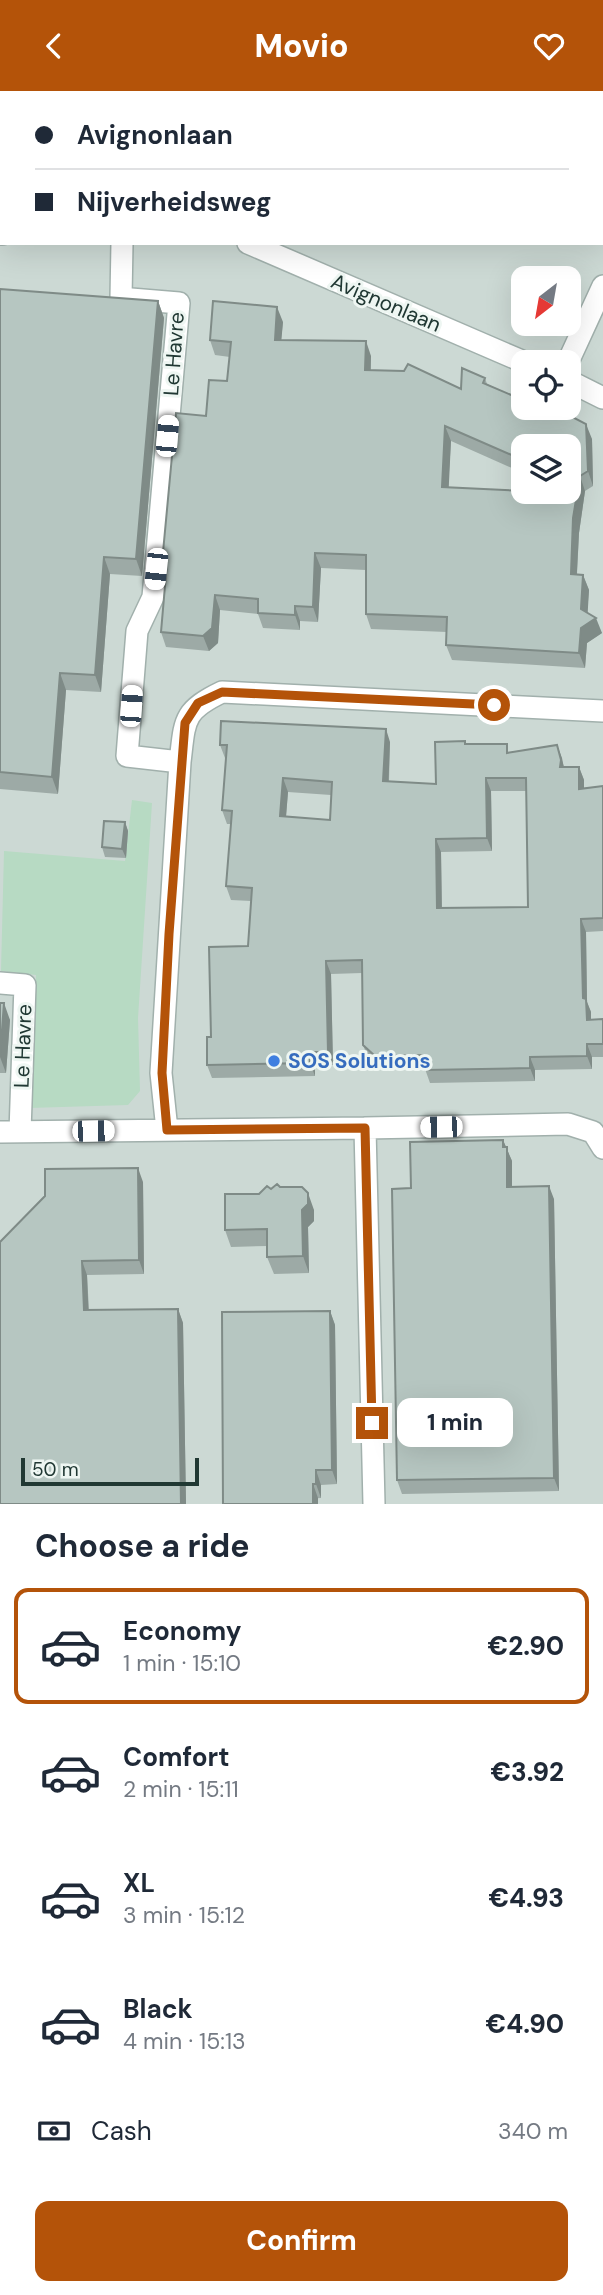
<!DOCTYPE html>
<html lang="en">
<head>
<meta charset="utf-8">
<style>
	body { margin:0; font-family:"DM Sans",sans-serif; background:#f2f2f3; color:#1f2937; height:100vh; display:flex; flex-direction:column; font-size:26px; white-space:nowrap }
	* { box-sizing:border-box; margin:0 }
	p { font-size:23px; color:#747a83 }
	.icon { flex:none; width:38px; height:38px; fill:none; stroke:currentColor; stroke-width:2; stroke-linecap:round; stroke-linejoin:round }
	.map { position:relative; height:1413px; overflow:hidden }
	.panel { display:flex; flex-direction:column; background:#fff; flex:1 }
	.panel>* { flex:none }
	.guide { position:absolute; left:0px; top:0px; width:604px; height:154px; box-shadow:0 7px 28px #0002; display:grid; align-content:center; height:154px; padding:0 35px; background:#fff }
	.needle { width:46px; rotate:211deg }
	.fabs { position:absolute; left:511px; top:175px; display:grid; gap:14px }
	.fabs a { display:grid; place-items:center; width:70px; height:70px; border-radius:14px; background:#fff; box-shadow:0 7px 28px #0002; font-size:35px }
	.scale { position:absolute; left:21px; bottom:18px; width:178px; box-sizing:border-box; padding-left:7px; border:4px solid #203833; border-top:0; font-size:19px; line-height:24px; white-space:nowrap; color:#203833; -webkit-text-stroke:5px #eef6f2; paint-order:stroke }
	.end { position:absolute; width:32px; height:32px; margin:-16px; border:9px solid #b45309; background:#fff; box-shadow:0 0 0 4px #fff }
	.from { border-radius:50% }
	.bubble { position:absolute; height:49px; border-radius:14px; background:#fff; box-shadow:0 7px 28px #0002; font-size:23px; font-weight:800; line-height:49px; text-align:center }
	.car { position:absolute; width:21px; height:42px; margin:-21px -10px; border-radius:9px; box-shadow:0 0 5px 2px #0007; background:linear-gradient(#fff 24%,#345 0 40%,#fff 0 76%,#345 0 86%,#fff 0) }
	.guide b { display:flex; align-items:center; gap:24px; height:66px; font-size:26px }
	.guide b+b { border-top:2px solid #e0e1e3 }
	.guide i { width:18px; height:18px; background:#1f2937 }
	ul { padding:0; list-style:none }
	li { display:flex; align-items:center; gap:21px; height:116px; margin:0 14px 10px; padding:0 21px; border:4px solid transparent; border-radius:14px }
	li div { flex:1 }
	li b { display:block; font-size:26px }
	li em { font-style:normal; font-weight:800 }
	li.selected { border-color:#b45309 }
	li>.icon { width:63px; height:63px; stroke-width:1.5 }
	h2 { padding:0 35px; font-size:32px; line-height:84px }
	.pay { display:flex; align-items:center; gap:18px; height:77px; padding:0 35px; font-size:26px }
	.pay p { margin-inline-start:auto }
	.cta { display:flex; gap:14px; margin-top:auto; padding:14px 35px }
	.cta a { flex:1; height:80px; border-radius:14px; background:#b45309; color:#fff; font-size:28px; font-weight:800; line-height:80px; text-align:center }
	header { display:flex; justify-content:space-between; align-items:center; height:91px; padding:0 35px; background:#b45309; color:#fff; font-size:32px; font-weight:800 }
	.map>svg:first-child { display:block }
	.built { fill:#ccd9d4; fill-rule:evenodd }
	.green { fill:#b7dac3 }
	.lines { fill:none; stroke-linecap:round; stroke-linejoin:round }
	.minor-casing { stroke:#a1b0ac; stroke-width:24 }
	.minor { stroke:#fff; stroke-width:21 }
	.wall { fill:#9daaa6; fill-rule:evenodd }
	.shaded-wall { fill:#7f8b87 }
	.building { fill:#b6c6c1; stroke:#7f8b87; stroke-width:2; fill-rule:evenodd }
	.route { stroke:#b45309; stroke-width:9 }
	.shop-dot { fill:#3f7fe0; stroke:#eef6f2; stroke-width:2.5 }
	.labels { text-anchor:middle; stroke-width:6; stroke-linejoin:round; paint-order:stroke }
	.street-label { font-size:21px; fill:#203833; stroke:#eef6f2 }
	.shop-label { font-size:21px; font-weight:bold; fill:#366cbe; stroke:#eef6f2; text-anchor:start }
</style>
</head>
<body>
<header><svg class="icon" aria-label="back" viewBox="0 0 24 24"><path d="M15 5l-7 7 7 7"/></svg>Movio<svg class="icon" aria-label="heart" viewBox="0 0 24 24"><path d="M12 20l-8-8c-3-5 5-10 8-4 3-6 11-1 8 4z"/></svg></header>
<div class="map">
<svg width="603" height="1413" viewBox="0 0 603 1413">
	<rect width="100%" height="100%" fill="#dee9e5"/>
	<path class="built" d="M0,0H603V1413H0ZM2,2H602V152H2ZM523,187H569V233H523ZM523,271H569V317H523ZM523,355H569V401H523Z"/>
	<path class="green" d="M132,709L152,712L138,927L140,1000L128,1014L29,1017L36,884L1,880L4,760L125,770Z"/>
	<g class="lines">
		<g class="minor-casing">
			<path id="minor" d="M227,2V0
				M0,143H2
				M248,152L524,271
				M121,207L122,152
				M131,208L179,212L153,506L137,540L127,665L180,671
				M568,271L603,195
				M569,290L603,307
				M0,892L25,894L20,1041
				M167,1039L161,982L180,671C185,630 182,620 222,601L603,620
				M0,1041L365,1037
				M374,1413L365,1037L568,1033L593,1041L603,1057"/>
		</g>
		<use href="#minor" class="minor"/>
	</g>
	<path class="wall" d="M0,5H2V92H0Z
		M0,198L158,210L164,227L142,485L110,483L101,601L66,599L58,703L0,698Z
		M283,231L281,249L371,265V279L461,298L485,287L487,293L592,348L593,395L585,400L579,442L577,483L583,484L589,499L587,522L602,542L587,552L585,577L452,569L446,554L447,541L371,538L366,523V479L321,477L318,531L300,530V539L263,537L258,523L220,519L218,552L209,560L166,556L161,541L166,483L162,472L206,325L227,290L230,266L215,264L210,249ZM451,350L523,382V355L569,401L448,397Z
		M465,650L466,653L510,661L557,654L564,676H579L584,689V697L603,695V840L586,841L587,911L591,921V929L603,928V966H592V978L535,979V990L430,992L425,978H380L368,967L363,954L362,882L331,883L333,974L315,975V985L212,987L207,974L211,946L248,855L251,810L231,809L226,795L231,733H227L222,719L226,667H225L220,654L390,651L389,691L436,693ZM491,700H527L528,816L442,817L441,761L492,760ZM288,701L331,704L330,729L286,725Z
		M125,731L128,740L126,767L105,766L102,756Z
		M0,912L10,929L6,982H0Z
		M503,1049L512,1070V1095L554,1108L559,1400L402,1403L397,1389L411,1097Z
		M143,1091L144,1183L87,1184L89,1219L178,1218L183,1232L186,1413L0,1151Z
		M280,1096L314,1119V1130L308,1136L309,1182L274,1183L267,1166V1155L231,1156L225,1139L259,1103Z
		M330,1220L335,1234L337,1393L321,1394V1407L223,1413Z"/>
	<path class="shaded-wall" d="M158,210L164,227L142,485L136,468Z
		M277,216L283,231L280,264L275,249Z
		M366,250L371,265L370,294L365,279Z
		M586,333L592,348L593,395L588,380Z
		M445,335L451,350L448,411L442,396Z
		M580,385L585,400L579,442L576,498L571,483L573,427Z
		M315,462L321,477L318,531L313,516Z
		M104,466L110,483L101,601L95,584Z
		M583,484L589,499L587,533L596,527L602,542L587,552L585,577L579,562Z
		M215,504L220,519L218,552L209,560L203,545Z
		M295,515L300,530V539L295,524Z
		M60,582L66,599L58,703L52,686Z
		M386,638L390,651L388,704L383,690Z
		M557,654L562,667L565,682L560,676Z
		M579,676L584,689V711L579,698Z
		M283,687L288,701L285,738L280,725Z
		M486,687L491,700L492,760L487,747Z
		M125,731L128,740L126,767L122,758Z
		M436,748L441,761L442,831L437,817Z
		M581,828L586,841L587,911L591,921V942L587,929L583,907Z
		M326,870L331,883L333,974L328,961Z
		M4,912L10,929L6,982L0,966Z
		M587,953L592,966V978L587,965Z
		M310,961L315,975V985L310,972Z
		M530,966L535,979V990L530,977Z
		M503,1049L512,1070V1109L507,1096Z
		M138,1077L143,1091L144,1183L139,1169Z
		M549,1095L554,1108L559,1400L554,1387Z
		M308,1102L314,1119V1130L308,1136L309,1182L303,1165L302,1119Z
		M82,1170L87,1184L89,1234L84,1219Z
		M178,1218L183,1232L186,1413H181Z
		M330,1220L335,1234L337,1393L332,1379Z
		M316,1379L321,1394V1407L316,1393Z
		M313,1393L318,1407V1413H313Z"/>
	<path class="building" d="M472,0H545V2H472Z
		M588,0H603V77H602V2H588Z
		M0,5H2V79H0Z
		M0,198L158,210L136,468L104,466L95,584L60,582L52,686L0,681Z
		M213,210L277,216L275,249L366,250L365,279L404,280L408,273L461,298L462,277L485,287L483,292L523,309V317H541L559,325L561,320L586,333L588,380L580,385L573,427L571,483L583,484L581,518L596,527L581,537L579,562L446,554L447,526L366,523V464L315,462L313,516L295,515V524L258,522V508L215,504L212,537L203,545L161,541L167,472H162L176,322L206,325L209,289L227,290L231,251L210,249ZM445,335L523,369V355H569V401H523V386V400L442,396Z
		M221,630L386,638L383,690L436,693L435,651L465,650V653H507V662L557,654L561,669L560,676H579V698L603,695V827L581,828L583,907L586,908L587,929L603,928V953H587V965L530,966V977L425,979V964L375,965L363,954L362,869L326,870L328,961H310V972L207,974V946H211L209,856L248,855L252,797L226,795L232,720L222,719L227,654H220ZM283,687L332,691L330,729L280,725ZM486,687H526L528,816L437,817L436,748L487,747Z
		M104,730L125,731L122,758L102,756Z
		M0,912H4L0,966Z
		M503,1049V1056H507V1096L549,1095L554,1387L397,1389L392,1098L411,1097L410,1051Z
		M138,1077L139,1169L82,1170L84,1219L178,1218L181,1413H0V1151L45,1105V1078Z
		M277,1093L280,1096H302L308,1102V1113L302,1119L303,1165L267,1166V1138L225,1139V1103H259L267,1095L271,1098Z
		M330,1220L332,1379H316V1393H313V1413H223L222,1221Z"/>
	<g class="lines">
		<path class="route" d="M372,1332L365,1037L167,1039L162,982L169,843L185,632L198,612L222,601L494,614"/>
	</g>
	<circle class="shop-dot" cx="274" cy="970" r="7"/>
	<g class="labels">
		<g class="street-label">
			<text transform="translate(386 212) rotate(23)" y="7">Avignonlaan</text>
			<text transform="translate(174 263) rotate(-86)" y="7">Le Havre</text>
			<text transform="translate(23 955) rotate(-88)" y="7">Le Havre</text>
		</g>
		<g class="shop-label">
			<text x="288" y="977">SOS Solutions</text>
		</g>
	</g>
</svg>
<div class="fabs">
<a><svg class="needle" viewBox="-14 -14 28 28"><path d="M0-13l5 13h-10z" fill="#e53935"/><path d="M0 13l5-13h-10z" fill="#747a83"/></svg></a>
<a><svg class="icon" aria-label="locate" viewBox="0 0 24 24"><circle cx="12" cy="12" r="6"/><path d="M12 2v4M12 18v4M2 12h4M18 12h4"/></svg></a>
<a><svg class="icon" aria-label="layers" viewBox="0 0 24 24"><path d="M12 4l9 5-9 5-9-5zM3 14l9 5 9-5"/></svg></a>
</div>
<div class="scale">50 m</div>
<i class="end from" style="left:494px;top:614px"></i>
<i class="end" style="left:372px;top:1332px"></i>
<div class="bubble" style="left:397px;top:1307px;width:116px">1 min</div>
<i class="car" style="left:167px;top:345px;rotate:5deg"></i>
<i class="car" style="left:156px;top:478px;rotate:186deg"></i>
<i class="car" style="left:131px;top:615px;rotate:4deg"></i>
<i class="car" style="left:441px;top:1036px;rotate:269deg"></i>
<i class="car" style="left:93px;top:1040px;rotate:89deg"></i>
<div class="guide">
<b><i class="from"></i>Avignonlaan</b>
<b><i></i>Nijverheidsweg</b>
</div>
</div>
<section class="panel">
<h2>Choose a ride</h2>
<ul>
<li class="selected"><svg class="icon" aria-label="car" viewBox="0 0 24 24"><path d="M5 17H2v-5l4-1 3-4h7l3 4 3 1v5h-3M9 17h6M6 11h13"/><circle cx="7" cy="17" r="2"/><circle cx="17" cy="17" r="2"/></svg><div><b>Economy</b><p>1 min · 15:10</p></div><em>€2.90</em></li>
<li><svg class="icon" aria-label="car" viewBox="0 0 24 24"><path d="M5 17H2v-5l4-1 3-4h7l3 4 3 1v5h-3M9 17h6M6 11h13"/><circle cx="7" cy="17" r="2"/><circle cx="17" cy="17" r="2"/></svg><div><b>Comfort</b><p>2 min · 15:11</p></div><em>€3.92</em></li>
<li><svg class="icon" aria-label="car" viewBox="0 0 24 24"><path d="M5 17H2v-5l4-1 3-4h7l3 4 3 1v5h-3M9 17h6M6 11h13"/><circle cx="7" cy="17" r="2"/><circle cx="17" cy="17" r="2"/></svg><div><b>XL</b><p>3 min · 15:12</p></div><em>€4.93</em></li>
<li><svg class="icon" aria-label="car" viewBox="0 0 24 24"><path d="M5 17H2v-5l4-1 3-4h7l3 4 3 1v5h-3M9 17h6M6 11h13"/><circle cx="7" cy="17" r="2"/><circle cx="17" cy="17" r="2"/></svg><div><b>Black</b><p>4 min · 15:13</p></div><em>€4.90</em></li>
</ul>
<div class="pay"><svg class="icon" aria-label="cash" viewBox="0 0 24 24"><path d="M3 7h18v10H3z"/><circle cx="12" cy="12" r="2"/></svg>Cash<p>340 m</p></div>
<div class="cta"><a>Confirm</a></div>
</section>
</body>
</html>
